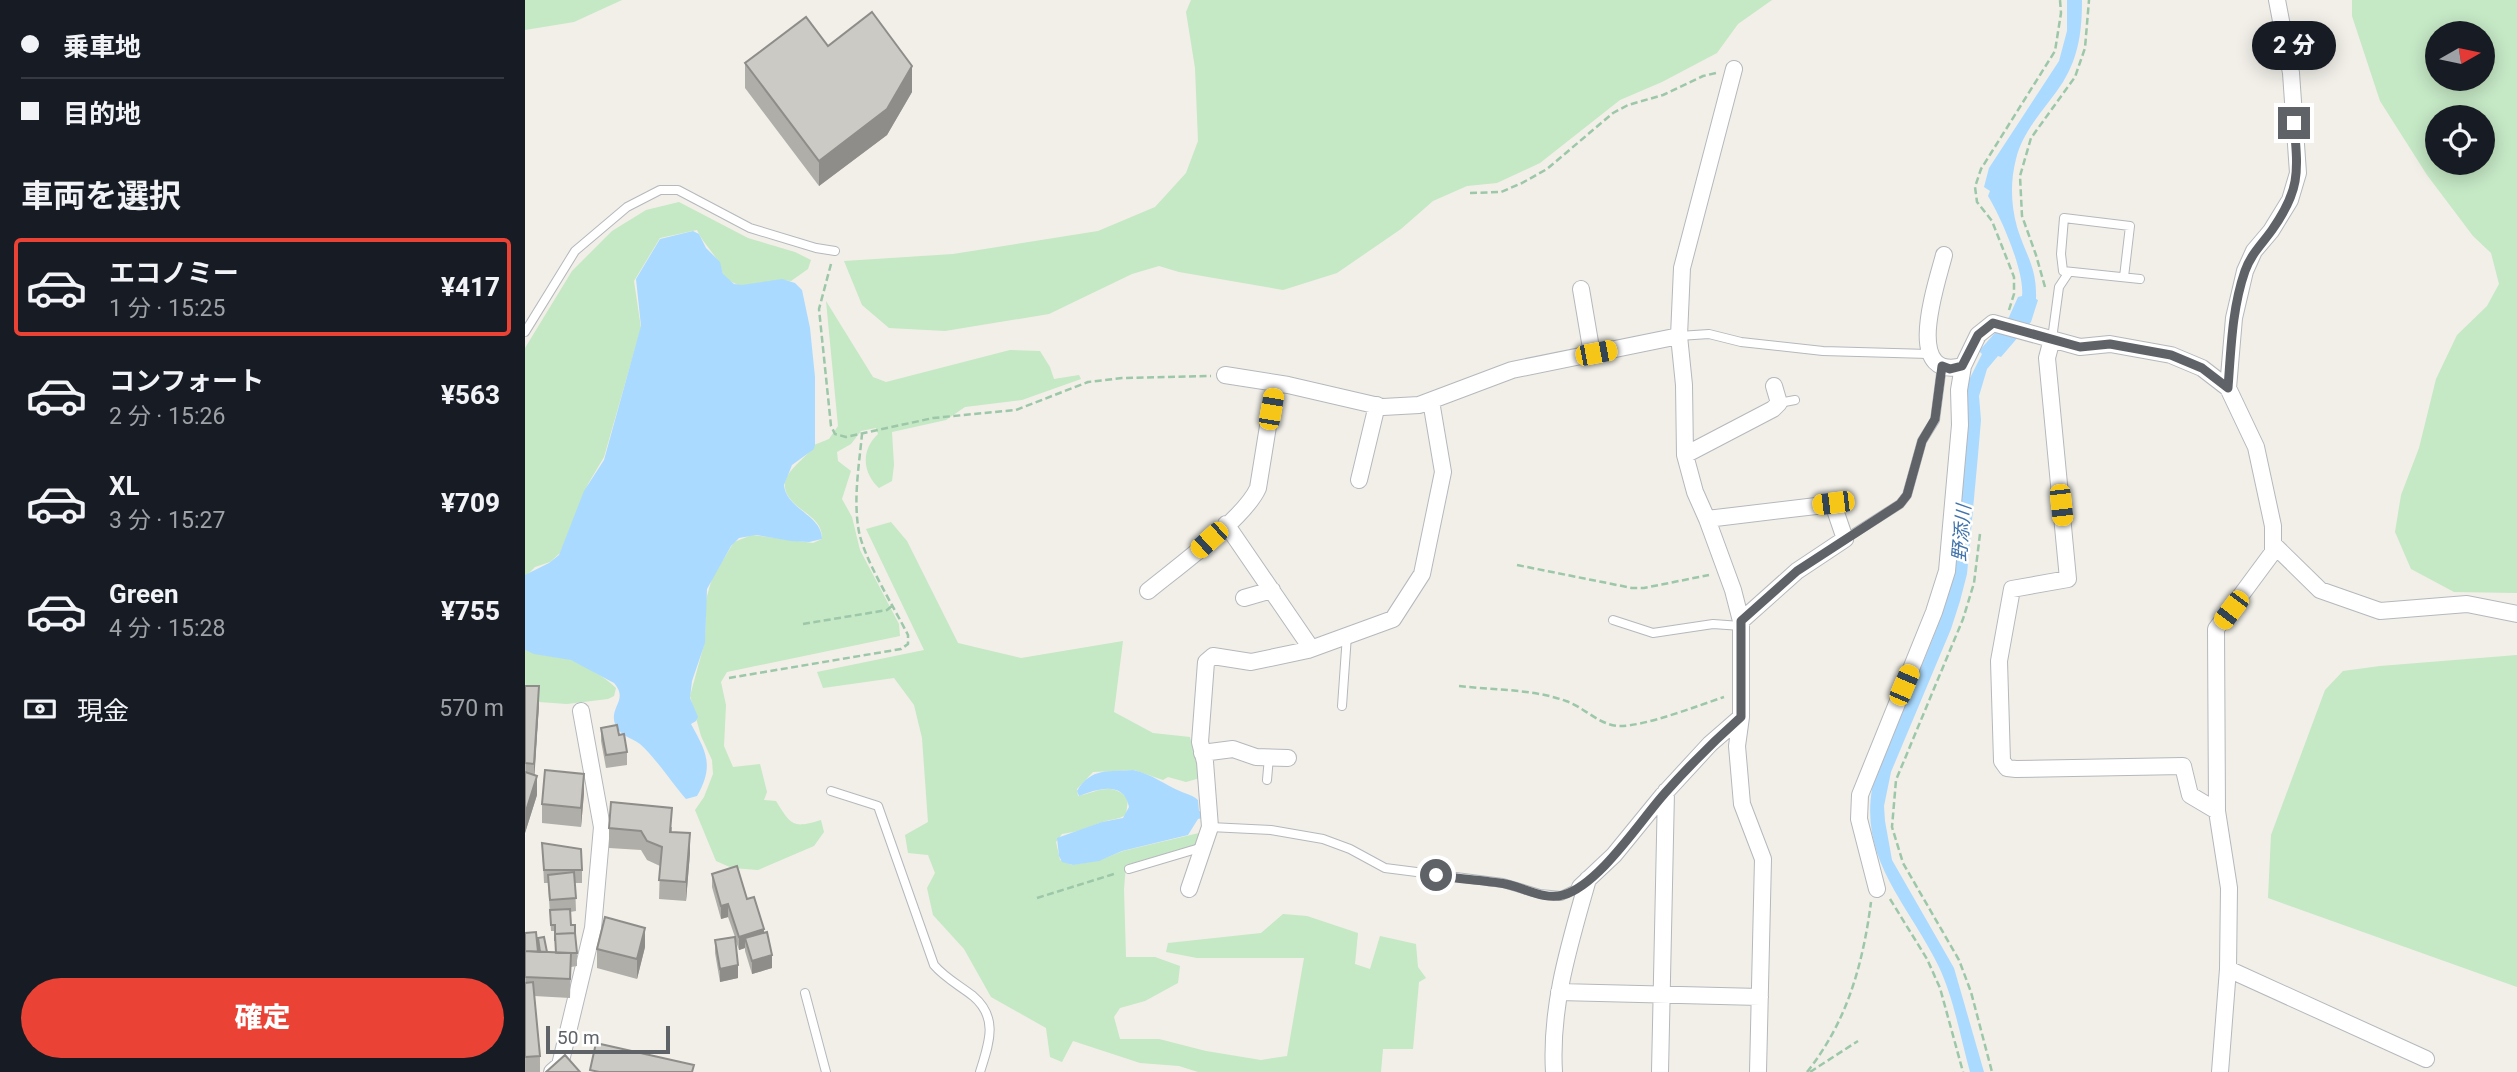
<!DOCTYPE html>
<html lang="ja">
<head>
<meta charset="utf-8">
<style>
	body { margin:0; font-family:Roboto,"Noto Sans JP",sans-serif; background:#20242c; color:#f1f3f6; height:100vh; display:flex; flex-direction:column; font-size:26px; white-space:nowrap }
	* { box-sizing:border-box; margin:0 }
	p { font-size:23px; color:#9ea1a6 }
	.icon { flex:none; width:38px; height:38px; fill:none; stroke:currentColor; stroke-width:2; stroke-linecap:round; stroke-linejoin:round }
	.map { position:relative; flex:1; overflow:hidden }
	.side { display:flex; flex-direction:column; background:#171b24; width:525px }
	.side>* { flex:none }
	.banner { display:grid; align-content:center; height:154px; padding:0 21px; background:#171b24 }
	.needle { width:46px; rotate:81deg }
	.fabs { position:absolute; left:1900px; top:21px; display:grid; gap:14px }
	.fabs a { display:grid; place-items:center; width:70px; height:70px; border-radius:50%; background:#171b24; box-shadow:0 4px 18px #0003; font-size:35px }
	.scale { position:absolute; left:21px; bottom:18px; width:124px; box-sizing:border-box; padding-left:7px; border:4px solid #5f6368; border-top:0; font-size:19px; line-height:24px; white-space:nowrap; color:#5f6368; -webkit-text-stroke:5px #fff; paint-order:stroke }
	.end { position:absolute; width:32px; height:32px; margin:-16px; border:9px solid #5f6368; background:#fff; box-shadow:0 0 0 4px #fff }
	.from { border-radius:50% }
	.bubble { position:absolute; height:49px; border-radius:24px; background:#171b24; box-shadow:0 4px 18px #0003; font-size:23px; font-weight:800; line-height:49px; text-align:center }
	.car { position:absolute; width:21px; height:42px; margin:-21px -10px; border-radius:9px; box-shadow:0 0 5px 2px #0007; background:linear-gradient(#f5c518 24%,#345 0 40%,#f5c518 0 76%,#345 0 86%,#f5c518 0) }
	.banner b { display:flex; align-items:center; gap:24px; height:66px; font-size:26px }
	.banner b+b { border-top:2px solid #363941 }
	.banner i { width:18px; height:18px; background:#f1f3f6 }
	ul { padding:0; list-style:none }
	li { display:flex; align-items:center; gap:21px; height:98px; margin:0 14px 10px; padding:0 7px; border:4px solid transparent; border-radius:7px }
	li div { flex:1 }
	li b { display:block; font-size:26px }
	li em { font-style:normal; font-weight:800 }
	li.selected { border-color:#ea4335 }
	li>.icon { width:63px; height:63px; stroke-width:1.5 }
	h2 { padding:0 21px; font-size:32px; line-height:84px }
	.pay { display:flex; align-items:center; gap:18px; height:77px; padding:0 21px; font-size:26px }
	.pay p { margin-inline-start:auto }
	.cta { display:flex; gap:14px; margin-top:auto; padding:14px 21px }
	.cta a { flex:1; height:80px; border-radius:42px; background:#ea4335; color:#fff; font-size:28px; font-weight:800; line-height:80px; text-align:center }
	main { display:flex; flex:1; min-height:0 }
	.map>svg:first-child { display:block }
	.green { fill:#c5e8c5; fill-rule:evenodd }
	.water { fill:#aadaff }
	.lines { fill:none; stroke-linecap:round; stroke-linejoin:round }
	.service-casing { stroke:#b5b8bc; stroke-width:10 }
	.minor-casing { stroke:#b5b8bc; stroke-width:18 }
	.path { stroke:#9cc7a9; stroke-width:2.5; stroke-dasharray:7 3.5; stroke-linecap:butt }
	.service { stroke:#fff; stroke-width:8 }
	.minor { stroke:#fff; stroke-width:16 }
	.wall { fill:#afaea9 }
	.shaded-wall { fill:#8f8d8a }
	.building { fill:#cccac5; stroke:#8f8d8a; stroke-width:2 }
	.route { stroke:#5f6368; stroke-width:9 }
	.labels { text-anchor:middle; stroke-width:5; stroke-linejoin:round; paint-order:stroke }
	.water-label { font-size:19px; font-style:italic; fill:#4174aa; stroke:#fff }
</style>
</head>
<body>
<main>
<section class="side">
<div class="banner">
<b><i class="from"></i>乗車地</b>
<b><i></i>目的地</b>
</div>
<h2>車両を選択</h2>
<ul>
<li class="selected"><svg class="icon" aria-label="car" viewBox="0 0 24 24"><path d="M5 17H2v-5l4-1 3-4h7l3 4 3 1v5h-3M9 17h6M6 11h13"/><circle cx="7" cy="17" r="2"/><circle cx="17" cy="17" r="2"/></svg><div><b>エコノミー</b><p>1 分 · 15:25</p></div><em>¥417</em></li>
<li><svg class="icon" aria-label="car" viewBox="0 0 24 24"><path d="M5 17H2v-5l4-1 3-4h7l3 4 3 1v5h-3M9 17h6M6 11h13"/><circle cx="7" cy="17" r="2"/><circle cx="17" cy="17" r="2"/></svg><div><b>コンフォート</b><p>2 分 · 15:26</p></div><em>¥563</em></li>
<li><svg class="icon" aria-label="car" viewBox="0 0 24 24"><path d="M5 17H2v-5l4-1 3-4h7l3 4 3 1v5h-3M9 17h6M6 11h13"/><circle cx="7" cy="17" r="2"/><circle cx="17" cy="17" r="2"/></svg><div><b>XL</b><p>3 分 · 15:27</p></div><em>¥709</em></li>
<li><svg class="icon" aria-label="car" viewBox="0 0 24 24"><path d="M5 17H2v-5l4-1 3-4h7l3 4 3 1v5h-3M9 17h6M6 11h13"/><circle cx="7" cy="17" r="2"/><circle cx="17" cy="17" r="2"/></svg><div><b>Green</b><p>4 分 · 15:28</p></div><em>¥755</em></li>
</ul>
<div class="pay"><svg class="icon" aria-label="cash" viewBox="0 0 24 24"><path d="M3 7h18v10H3z"/><circle cx="12" cy="12" r="2"/></svg>現金<p>570 m</p></div>
<div class="cta"><a>確定</a></div>
</section>
<div class="map">
<svg width="1992" height="1072" viewBox="0 0 1992 1072">
	<rect width="100%" height="100%" fill="#f1efe8"/>
	<path class="green" d="M0,0H97L49,22L0,30Z
		M666,0H1247L1213,24L1192,53L1137,82L1095,100L1015,163L972,183L942,186L908,201L876,229L812,273L758,290L654,272L634,266L607,274L524,314L420,331L364,328L337,305L319,261L428,254L573,231L630,207L661,173L673,141L670,68L661,12Z
		M1827,0H1992V593L1929,592L1886,569L1870,532L1876,495L1894,448L1911,379L1932,335L1962,306L1974,284L1966,253L1948,236L1902,175L1855,101L1827,16ZM1913,33H1958V79H1913ZM1913,117H1958V163H1913Z
		M154,202L223,238L270,252L286,260L283,269L266,281L255,280L215,286L199,278C195,256 181,249 172,230L135,238L109,281L116,328L79,457L63,484L35,553L25,562L10,567L0,577V348L47,271L87,231L121,210Z
		M301,301L348,377L361,382L485,350L515,351L525,367L529,379L554,375L556,379L497,400L440,407L421,420L367,432L369,465L367,481L354,488C337,472 336,450 353,434L351,428L336,431L326,444L312,452L313,461L326,471L317,499L327,517L335,550L374,624L375,636L202,672L196,682L201,705L199,746L208,767L235,764L242,792L239,800L251,801C266,825 267,829 296,820L299,832L289,846L233,870L207,868L191,861L170,810L179,797L188,774L187,760L176,736L165,696L180,641L181,600L187,578L209,542L227,535L288,543L297,539C298,517 274,513 263,496C250,474 281,461 289,445L304,439L313,426Z
		M366,522L382,541L433,643L496,658L598,641L589,712L628,733L665,737L675,778L661,782L643,777L638,780L609,770L568,772L552,789L553,796C572,792 587,781 603,799L601,815C593,820 586,819 578,822C562,827 554,832 537,834L531,842L535,860L547,865L575,860L598,851L674,833L673,844L601,865L599,889L601,957H630L655,966L653,983L620,1001L595,1008L589,1017L595,1039H634L681,1051L736,1060L762,1056L779,958H672L641,952L643,943L736,933L758,914L782,916L833,933L830,964L845,969L855,936L891,944L893,967L901,978L894,982L888,1049H858L856,1072H673L654,1066L615,1063L548,1041L537,1062L525,1057L521,1028L466,997L439,949L408,915L402,888L410,873L403,855L383,853L380,835L403,822L397,738L389,705L369,678L298,688L292,672L399,650L341,529Z
		M0,650C11,655 21,654 33,656C50,659 79,676 91,688L89,696L83,699L42,704L0,701Z
		M1992,655V987L1743,898L1746,835L1800,690L1818,671L1855,666Z"/>
	<path class="water" d="M1542,0H1557C1557,30 1554,56 1538,82C1522,107 1498,129 1491,159C1485,182 1486,205 1492,227C1501,256 1512,267 1511,299L1513,300L1506,322L1476,357L1473,356L1462,369L1454,396L1456,420L1453,455L1442,574L1435,601L1426,629L1366,772L1359,806L1360,821L1367,860L1429,968L1459,1072H1445C1435,1036 1429,998 1413,965C1384,905 1335,861 1347,789C1351,766 1362,745 1371,724C1393,673 1418,623 1429,569L1443,423L1442,393L1444,380L1457,354L1454,351L1484,317L1493,297L1497,296C1500,272 1476,217 1463,196L1465,191L1459,187L1464,168L1534,61L1542,31Z
		M168,231L174,234L181,248L195,262L198,274L209,284L217,285L257,279L270,283L277,290L285,328L290,377V445L289,449L267,465L259,485C261,509 297,515 297,539L284,542L266,541L231,535L214,538L206,546L182,589L180,643L167,681L165,698L173,717L171,721L166,724C182,753 189,766 172,796L161,799C148,784 129,756 115,744C105,737 95,736 90,724C84,707 104,700 89,683L46,660L9,654L0,650V575L24,563L34,555L59,491L79,460L116,326L111,279L135,239Z
		M608,770C627,774 640,785 657,792C664,795 667,795 673,800L674,811L687,816L673,819L663,835L597,851L574,861L548,865L537,862L534,856L532,838L577,822L598,818L604,807C599,780 572,789 554,796L552,791C566,767 584,772 608,770Z"/>
	<g class="lines">
		<g class="service-casing">
			<path id="service" d="M1599,277L1605,226L1539,218L1536,254L1538,271L1615,279
				M0,332L50,251L102,207L135,190H153L225,228L291,248L310,251
				M1154,336L1184,334L1216,342L1298,351L1404,354
				M1527,339L1534,287L1544,272
				M1254,403L1270,400
				M1320,539L1375,504L1382,495L1397,441L1410,420L1417,366
				M1088,620L1128,633L1188,624L1216,626
				M817,706L822,635
				M742,780L744,757
				M306,791L353,806L409,965C420,978 434,985 448,996C474,1018 464,1043 455,1072
				M685,827L746,830L798,839L825,849L860,868L978,883L1015,894L1036,896L1055,887
				M604,869L678,847
				M280,993L301,1072"/>
		</g>
		<g class="minor-casing">
			<path id="minor" d="M1209,69L1157,268L1154,336L1159,385L1160,455L1170,492L1182,519L1208,590L1216,621V717L1212,746L1217,804L1238,859L1233,1072
				M1419,255C1412,283 1377,382 1438,366L1453,335L1468,323L1555,347L1585,344L1646,355L1677,368L1703,388L1731,447L1748,526V552L1691,629L1692,811L1704,888L1703,969L1695,1072
				M1056,289L1067,354
				M1527,339L1522,358L1543,579L1487,589L1474,661L1477,761L1482,768L1491,769L1658,766L1665,795L1692,811
				M700,375L763,385L858,407L894,405L987,370L1154,336
				M1703,388L1709,318L1720,271L1729,251L1746,231L1765,200L1773,173L1766,73L1752,0
				M1160,455L1248,409L1254,403L1249,386
				M834,480L852,405
				M1182,519L1308,504L1320,539L1272,571L1216,621
				M701,524L786,648
				M1748,544L1795,590L1855,611L1942,604L1992,614
				M623,591C651,568 720,518 733,488L750,383
				M719,598L747,590
				M677,753L708,749L731,757L763,758
				M1055,887L1089,855L1138,795L1185,744L1216,717
				M664,889L685,827L680,762L675,742L681,662L688,656L726,662L783,650L868,619L897,574L918,472L906,401
				M1352,889L1334,819L1335,795L1409,612L1422,571L1435,425L1434,390L1438,366
				M1703,969L1901,1059
				M1034,992L1235,997
				M27,1072L35,1065L68,928L77,827L56,711
				M1029,1072C1025,1005 1045,943 1063,879
				M1135,1072L1141,791"/>
		</g>
		<path class="path" d="M945,193L976,192L997,183L1022,169L1088,113L1103,105L1138,95L1178,76L1191,73
			M306,264L294,309L306,426L310,434L321,437L408,418L491,410L563,382L597,378L686,376
			M1520,287L1511,255L1497,216L1495,176L1506,138L1550,77L1560,48L1564,0
			M1484,310L1489,294V277L1467,221L1452,202L1450,187L1456,169L1530,51L1536,13L1535,0
			M1455,534L1449,583L1438,619L1371,780L1367,827L1378,863L1434,960L1446,992L1467,1072
			M992,565L1107,588H1119L1184,575
			M278,624L362,610L367,606
			M204,678L376,649L383,644V635C369,607 340,561 334,532C328,500 334,466 337,434
			M934,686C969,690 1008,689 1041,701C1059,707 1075,726 1095,726C1121,726 1172,706 1199,697
			M512,898L592,873
			M1365,899L1402,959L1415,988L1438,1072
			M1282,1072C1322,1022 1338,964 1346,902
			M1285,1072L1333,1041"/>
		<use href="#service" class="service"/>
		<use href="#minor" class="minor"/>
	</g>
	<path class="wall" d="M303,46L387,92L362,135L294,186L220,88V63Z
		M0,686L14,705L9,775L12,795L0,833Z
		M76,728L94,735L102,752V765L81,768L76,741Z
		M59,793L56,827L17,823V804Z
		M147,827V832L165,853L161,901L134,899L135,866L122,860L116,850L84,848V828Z
		M17,843L57,870V883H50L51,911L45,912L46,925L52,953V966L46,967L45,998L9,996L15,1056V1072H0V933L13,952H14L13,938L22,952L31,953L30,931H26L23,883H19Z
		M187,874L222,899L239,933L247,968L227,974L220,951V948L214,950L210,939L213,978L195,982L190,953V940L210,937L203,917L196,919L187,887Z
		M120,947L112,979L72,968V949Z"/>
	<path class="shaded-wall" d="M387,66V92L362,135L294,186V161Z
		M14,686V705L9,783V764Z
		M59,774V793L56,827V808Z
		M12,776V795L0,833V814Z
		M165,833V853L161,901V882Z
		M203,904V917L196,919V906Z
		M120,928V947L112,979V959Z
		M239,929V942L220,938V948L214,950V937Z
		M247,955V968L227,974V961Z
		M213,965V978L195,982V969Z"/>
	<path class="building" d="M347,12L387,66L362,109L294,161L220,63L281,17L303,46Z
		M0,686H14L9,764L0,763Z
		M92,725L94,735L99,734L102,752L81,755L76,728Z
		M20,770L59,774L56,808L17,804Z
		M0,772L12,776L0,814Z
		M86,802L147,808L145,832L165,833L161,882L134,880L137,847L122,841L116,831L84,828Z
		M17,843L56,849L57,870H19Z
		M212,866L222,899L229,897L239,929L214,937L203,904L196,906L187,874Z
		M49,872L51,898L25,900L23,875Z
		M45,909L46,925H50V933L30,934V941V925H26L25,910Z
		M80,917L120,928L112,959L72,949Z
		M11,932L13,952L0,951V933Z
		M242,932L247,955L227,961L220,938Z
		M50,933L52,953H31L30,934Z
		M19,937L22,952H15L13,938Z
		M210,937L213,965L195,969L190,940Z
		M0,951L46,953L45,979L0,977Z
		M8,982L15,1056L0,1057V983Z
		M71,1043L169,1065L167,1072H74L65,1070Z
		M40,1055L55,1072H21Z"/>
	<g class="lines">
		<path class="route" d="M911,875C933,879 954,880 975,883C995,885 1018,901 1038,895C1074,885 1115,821 1140,793C1164,766 1189,741 1216,717V621L1272,571L1375,504L1382,495L1397,441L1410,419L1417,366L1425,369L1437,366L1453,335L1468,323L1555,347L1585,344L1646,355L1677,368L1703,388C1706,349 1707,308 1720,271C1726,254 1737,244 1747,230C1776,189 1773,171 1769,123"/>
	</g>
	<g class="labels">
		<g class="water-label">
			<text transform="translate(1436 533) rotate(-85)" y="7">野添川</text>
		</g>
	</g>
</svg>
<div class="fabs">
<a><svg class="needle" viewBox="-14 -14 28 28"><path d="M0-13l5 13h-10z" fill="#e53935"/><path d="M0 13l5-13h-10z" fill="#9ea1a6"/></svg></a>
<a><svg class="icon" aria-label="locate" viewBox="0 0 24 24"><circle cx="12" cy="12" r="6"/><path d="M12 2v4M12 18v4M2 12h4M18 12h4"/></svg></a>
</div>
<div class="scale">50 m</div>
<i class="end from" style="left:911px;top:875px"></i>
<i class="end" style="left:1769px;top:123px"></i>
<div class="bubble" style="left:1727px;top:21px;width:84px">2 分</div>
<i class="car" style="left:1071px;top:353px;rotate:79deg"></i>
<i class="car" style="left:746px;top:409px;rotate:10deg"></i>
<i class="car" style="left:1308px;top:503px;rotate:263deg"></i>
<i class="car" style="left:1536px;top:505px;rotate:174deg"></i>
<i class="car" style="left:684px;top:540px;rotate:228deg"></i>
<i class="car" style="left:1706px;top:610px;rotate:217deg"></i>
<i class="car" style="left:1379px;top:685px;rotate:23deg"></i>
</div>
</main>
</body>
</html>
